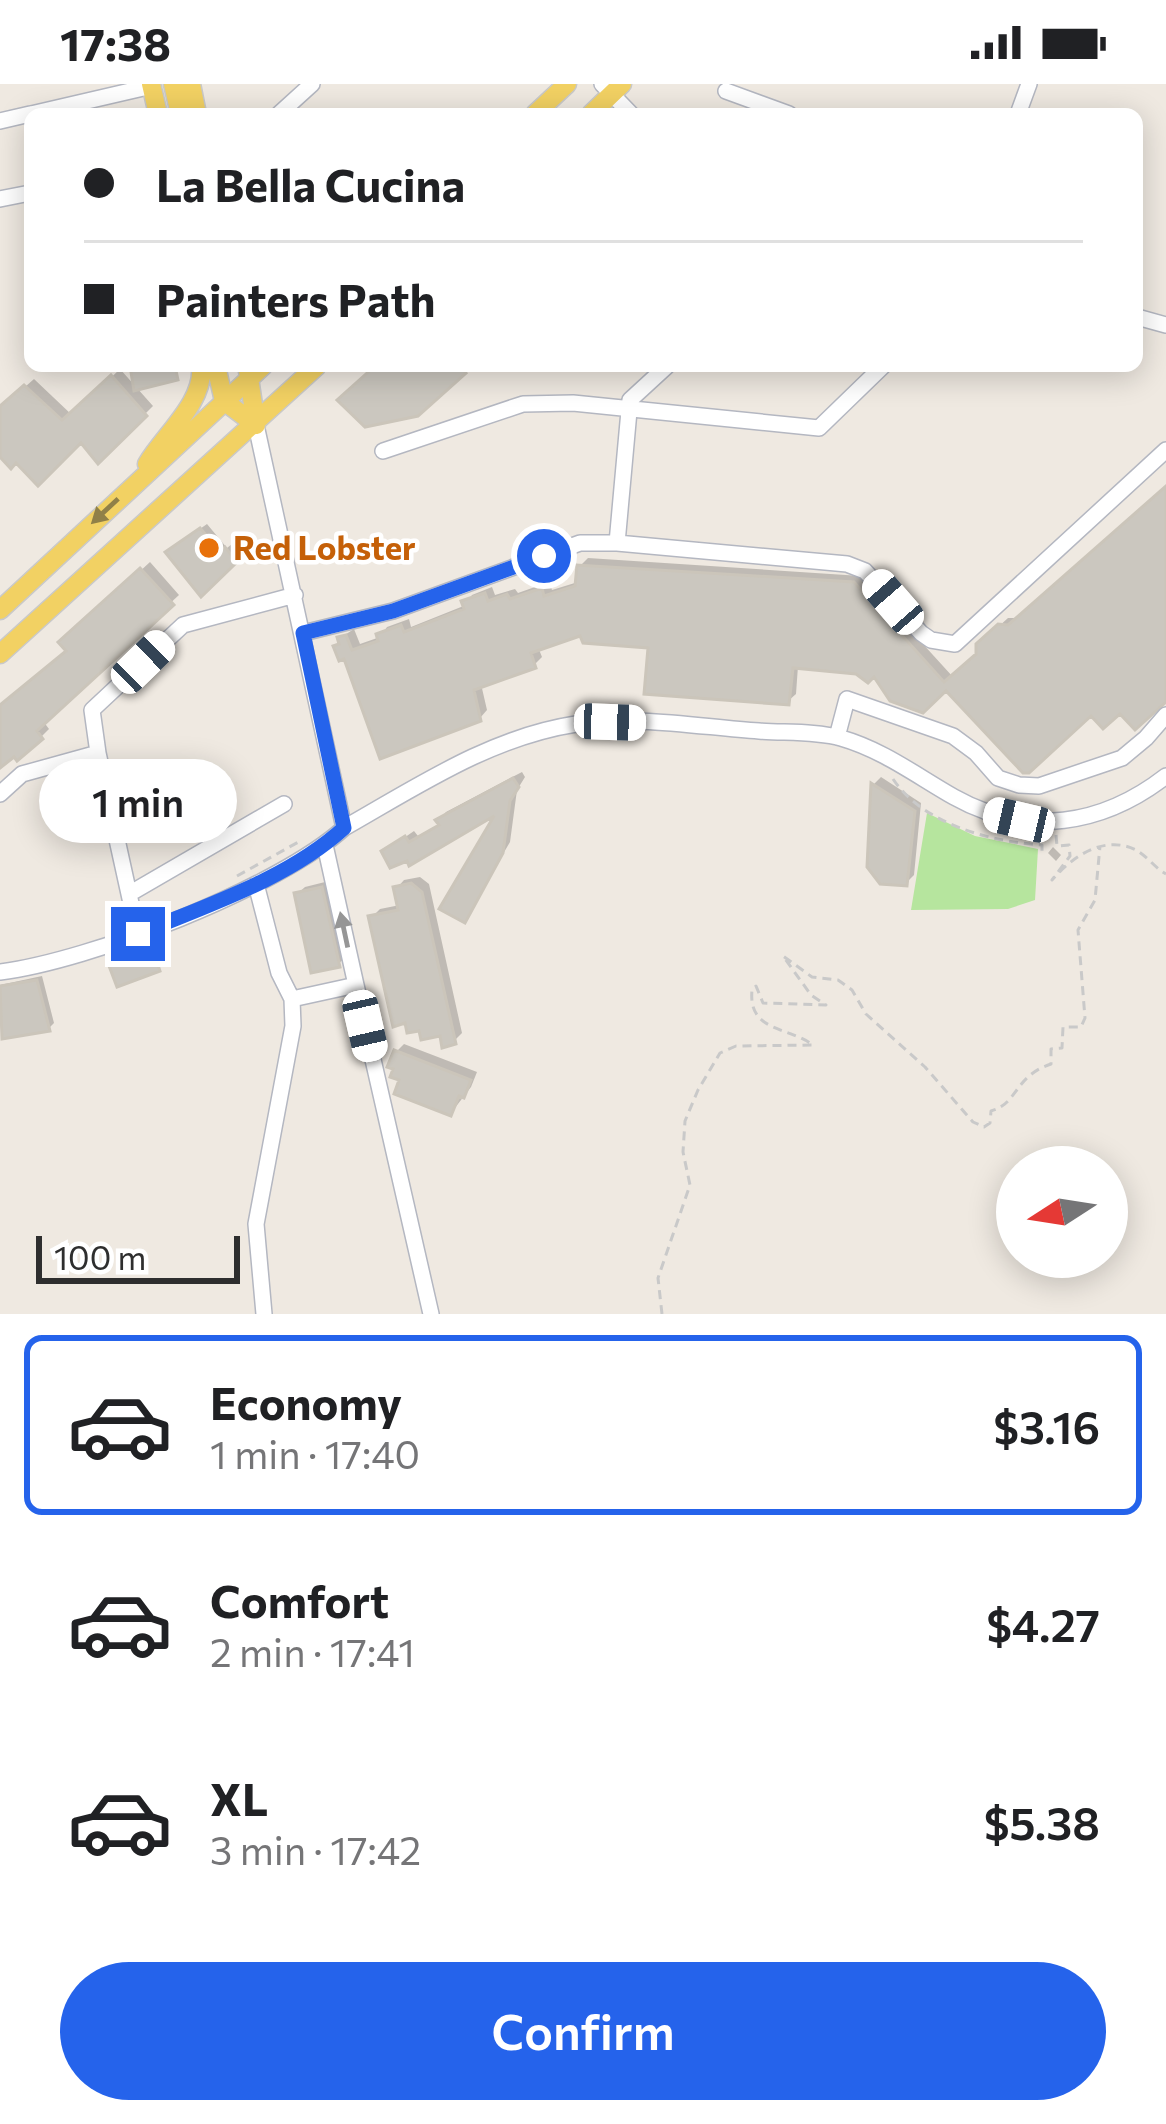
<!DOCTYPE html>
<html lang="en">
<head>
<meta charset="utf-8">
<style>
	body { margin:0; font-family:Commissioner,sans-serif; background:#f2f2f2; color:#202124; height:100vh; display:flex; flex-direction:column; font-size:45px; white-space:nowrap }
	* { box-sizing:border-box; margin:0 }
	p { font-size:39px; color:#757577 }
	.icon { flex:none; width:66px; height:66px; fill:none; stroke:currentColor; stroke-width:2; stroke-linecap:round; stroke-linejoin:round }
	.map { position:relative; height:1230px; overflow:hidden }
	.side { display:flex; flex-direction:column; background:#fff; flex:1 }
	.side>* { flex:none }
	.guide { position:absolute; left:24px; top:24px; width:1119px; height:264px; border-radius:18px; box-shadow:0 6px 30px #0003; display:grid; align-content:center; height:264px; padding:0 60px; background:#fff }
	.needle { width:78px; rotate:258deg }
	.buttons { position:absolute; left:996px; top:1062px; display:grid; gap:24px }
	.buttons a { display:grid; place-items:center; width:132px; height:132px; border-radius:50%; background:#fff; box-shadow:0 6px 30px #0003; font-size:60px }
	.scale { position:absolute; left:36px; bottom:30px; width:204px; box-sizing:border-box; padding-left:12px; border:6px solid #2e2e2e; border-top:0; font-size:33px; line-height:42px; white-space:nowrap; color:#2e2e2e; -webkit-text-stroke:9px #fff; paint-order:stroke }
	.end { position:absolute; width:54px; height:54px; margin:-27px; border:15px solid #2563eb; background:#fff; box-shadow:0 0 0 6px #fff }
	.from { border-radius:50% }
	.bubble { position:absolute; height:84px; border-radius:42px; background:#fff; box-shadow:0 6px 30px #0003; font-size:39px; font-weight:600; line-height:84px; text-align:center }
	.car { position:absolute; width:36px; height:72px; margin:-36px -18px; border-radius:15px; box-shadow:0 0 9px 3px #0007; background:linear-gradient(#fff 24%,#345 0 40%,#fff 0 76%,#345 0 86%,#fff 0) }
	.guide b { display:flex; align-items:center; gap:42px; height:114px; font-size:45px }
	.guide b+b { border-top:3px solid #e0e0e0 }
	.guide i { width:30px; height:30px; background:#202124 }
	ul { padding:21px 0 0; list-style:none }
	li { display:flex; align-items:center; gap:36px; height:180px; margin:0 24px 18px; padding:0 36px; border:6px solid transparent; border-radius:18px }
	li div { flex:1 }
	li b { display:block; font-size:45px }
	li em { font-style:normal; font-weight:600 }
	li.on { border-color:#2563eb }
	li>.icon { width:108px; height:108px; stroke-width:1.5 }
	.cta { display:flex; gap:24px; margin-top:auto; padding:24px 60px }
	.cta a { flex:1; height:138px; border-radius:72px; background:#2563eb; color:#fff; font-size:48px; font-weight:600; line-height:138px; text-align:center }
	.status { display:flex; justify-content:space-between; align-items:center; height:84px; padding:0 60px; background:#fff; direction:ltr }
	.status svg { height:33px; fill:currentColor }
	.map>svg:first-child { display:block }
	.green { fill:#b6e59e }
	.shadow { fill:#0003 }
	.building { fill:#cbc7bf; stroke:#cbc5ba; stroke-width:3 }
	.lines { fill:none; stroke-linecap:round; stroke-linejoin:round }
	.minor-casing { stroke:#b4b7c1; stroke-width:18 }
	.major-casing { stroke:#c9c9c9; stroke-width:21 }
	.path { stroke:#c9c9c9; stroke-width:3; stroke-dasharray:9 6; stroke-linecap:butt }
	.minor { stroke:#fff; stroke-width:15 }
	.major { stroke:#f2d163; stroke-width:18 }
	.oneway { fill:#908048 }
	.oneway2 { fill:#969696 }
	.route { stroke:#2563eb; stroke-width:15 }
	.food-dot { fill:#e8710a; stroke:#fff; stroke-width:4.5 }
	.labels { text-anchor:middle; stroke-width:9; stroke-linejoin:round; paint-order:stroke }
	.food-label { font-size:33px; font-weight:bold; fill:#c56008; stroke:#fff; text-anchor:start }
</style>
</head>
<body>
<div class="status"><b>17:38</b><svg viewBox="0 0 49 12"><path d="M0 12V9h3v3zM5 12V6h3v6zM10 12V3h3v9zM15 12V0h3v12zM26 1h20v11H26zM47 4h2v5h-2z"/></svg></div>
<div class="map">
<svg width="1166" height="1230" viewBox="0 0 1166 1230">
	<rect width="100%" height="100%" fill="#efe9e1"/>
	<path class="green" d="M927,729L975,752L1038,765L1035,816L1008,825L911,826Z"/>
	<path class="shadow" d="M120,285L153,322L99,376L81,354L17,375L0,369V325L34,295L72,331Z
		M1166,404V614L1121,625L1091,627L874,589L798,582L796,610L788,617L651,561L582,548L538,563L542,573L534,581L481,600L487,626L480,634L381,671L340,554L354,545L360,560L380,553L387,543L409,535L411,543L466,521L472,511L492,503L495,511L515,505L518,509L549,498L552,506L578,498L580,482L588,474L861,492L953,593L979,571L987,553L1008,534H1018Z
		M207,440L227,464L232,460L241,470L202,508L174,463Z
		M150,478L179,511L43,637L49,645L41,653L18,673L0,671V625L70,566L63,558Z
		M522,688L525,693L517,706L510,758L465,835L502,723L385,767L414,747L418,752L441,739L439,736L446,728Z
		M881,693L921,719L914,791L906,799L870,782L874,700Z
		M1053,763L1061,771L1056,777L1048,769Z
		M420,793L429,800L462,949L454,957L442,948L372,833L380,825L400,821L397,804L404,796Z
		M329,797L346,873L338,880L297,810L305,803Z
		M158,863L164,879L159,884L113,883Z
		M42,892L54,939L49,944L4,951L0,901Z
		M404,960L477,988L471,1003L451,1029L402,995L396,968Z"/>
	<path class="building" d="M130,282H175L178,296L134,307Z
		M375,282H460L466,289L418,332L365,343L337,316Z
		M111,291L147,332L98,380L81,359L38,402L16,379L11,385L0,373V322L24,301L62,336Z
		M1166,402V618L1135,646L1120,630L1103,645L1091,632L1029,689H1023L946,607L923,629L890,617L874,593L868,599L856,590L793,584L789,621L644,610L648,564L583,559L580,552L531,569L536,584L474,606L481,637L380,675L344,575L339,577L333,562L339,560L337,553L346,551L352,566L378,557L376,550L401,541L404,548L464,525L461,517L485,509L488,517L507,510L510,515L542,504L544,512L575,502L577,481L854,498L944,598L976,570V560L998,540L1008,541Z
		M200,444L220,467L225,463L237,478L201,513L165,468Z
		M140,484L174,521L37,647L43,655L17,677L14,673L0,684V621L66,567L58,558Z
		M513,694L519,703L510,717L503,769L465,839L439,825L494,732L409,782L407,777L390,784L381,767L405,752L409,758L439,741L435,736Z
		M871,699L915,727L907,802L880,800L867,783Z
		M411,799L422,808L456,960L442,964L440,952L421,956L419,947L407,949L405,939L393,943L368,832L398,826L393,803Z
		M322,803L340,883L311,889L294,809Z
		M153,866L160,887L117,903L109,882Z
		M37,896L50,947L2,955L0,902Z
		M394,966L471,996L464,1014L459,1012L451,1032L394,1010L399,996L390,993L393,985L387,983Z"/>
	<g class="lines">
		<g class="minor-casing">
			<path id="minor" d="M602,0L631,30
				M726,7L789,30
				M31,30L152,2
				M279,30L312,0
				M1018,30L1029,0
				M0,37L30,30
				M0,115L30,109
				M1137,233L1166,241
				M256,341L344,744
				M383,367L523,320L573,319L819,344L883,282
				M617,459L630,316L667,282
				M303,549L393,527L580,459H617L847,480L865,487L921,549L931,556L955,560L1166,366
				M837,653L847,615L953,652L976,669L998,694L1019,701L1039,702L1122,674L1146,654L1166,631
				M0,710L22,690L98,669
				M256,800L279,889L292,915L356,901L325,761
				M129,810L284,720
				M138,851L98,669L92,626L183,541L295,511
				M0,888C89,877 278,804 344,744C418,702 491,653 576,640C635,631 700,643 759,647C785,649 815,647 841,654C883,666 917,692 954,713C1027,754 1103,741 1166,692
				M356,901L431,1230
				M264,1230L256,1140L293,942L292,915"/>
		</g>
		<g class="major-casing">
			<path id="major" d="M151,0L158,30
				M173,0L180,30
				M191,0L197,30
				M535,30L567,0
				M591,30L622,0
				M216,282L224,317L256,341
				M248,287L256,341
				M147,380C164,351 205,318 201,282
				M0,526L263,282
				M0,570L317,282"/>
		</g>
		<path class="path" d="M893,695C923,740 991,758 1042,761V771
			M1056,751L1057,762L1069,761L1070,772L1052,796C1072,773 1104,750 1136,766C1147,772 1155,784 1166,790
			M237,792L302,756
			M662,1230L658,1194L690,1101L683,1068L685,1037L698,1006L720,969L736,962L813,961C787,942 748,948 752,906L756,902L763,919L826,921L811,911L783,872L812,893L838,896L852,906L866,930L925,983L973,1038L984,1043L990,1039L991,1027C1018,1020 1014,992 1051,980V965L1062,964L1063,943H1081L1085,934L1078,846L1095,816L1100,762"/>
		<use href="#minor" class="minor"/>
		<use href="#major" class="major"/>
	</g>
	<defs><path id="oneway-solid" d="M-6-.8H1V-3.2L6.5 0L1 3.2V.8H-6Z" transform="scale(3)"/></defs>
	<use class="oneway" href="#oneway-solid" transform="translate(105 427) rotate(137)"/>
	<use class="oneway2" href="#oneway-solid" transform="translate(344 846) rotate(-102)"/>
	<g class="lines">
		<path class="route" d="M138,850C207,821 288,795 344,744L303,549L393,527L544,472"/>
	</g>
	<circle class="food-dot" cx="209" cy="464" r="12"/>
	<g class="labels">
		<g class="food-label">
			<text x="233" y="476">Red Lobster</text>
		</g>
	</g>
</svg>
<div class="buttons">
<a><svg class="needle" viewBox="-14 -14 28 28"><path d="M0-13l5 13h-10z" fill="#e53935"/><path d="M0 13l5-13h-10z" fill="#757577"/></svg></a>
</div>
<div class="scale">100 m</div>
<i class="end from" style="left:544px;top:472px"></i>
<i class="end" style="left:138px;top:850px"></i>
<div class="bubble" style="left:39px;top:675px;width:198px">1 min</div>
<i class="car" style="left:893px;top:518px;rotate:319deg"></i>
<i class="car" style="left:143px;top:578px;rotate:46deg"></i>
<i class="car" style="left:610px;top:638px;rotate:92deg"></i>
<i class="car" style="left:1019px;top:736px;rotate:283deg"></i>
<i class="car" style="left:365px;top:942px;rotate:167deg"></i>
<div class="guide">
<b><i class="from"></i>La Bella Cucina</b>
<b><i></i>Painters Path</b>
</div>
</div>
<section class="side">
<ul>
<li class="on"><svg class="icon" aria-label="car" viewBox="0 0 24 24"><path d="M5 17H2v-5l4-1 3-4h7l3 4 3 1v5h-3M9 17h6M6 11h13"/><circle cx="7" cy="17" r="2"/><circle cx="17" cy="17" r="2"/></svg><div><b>Economy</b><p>1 min · 17:40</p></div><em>$3.16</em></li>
<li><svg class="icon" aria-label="car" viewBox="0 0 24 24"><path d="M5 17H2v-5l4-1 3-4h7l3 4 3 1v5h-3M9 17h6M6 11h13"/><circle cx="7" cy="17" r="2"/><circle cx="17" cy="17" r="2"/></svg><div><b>Comfort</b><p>2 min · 17:41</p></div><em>$4.27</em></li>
<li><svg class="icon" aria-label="car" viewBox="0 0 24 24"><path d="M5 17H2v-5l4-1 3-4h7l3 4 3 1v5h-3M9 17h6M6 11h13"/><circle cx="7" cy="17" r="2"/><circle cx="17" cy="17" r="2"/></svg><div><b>XL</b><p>3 min · 17:42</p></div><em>$5.38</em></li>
</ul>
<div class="cta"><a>Confirm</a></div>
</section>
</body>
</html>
